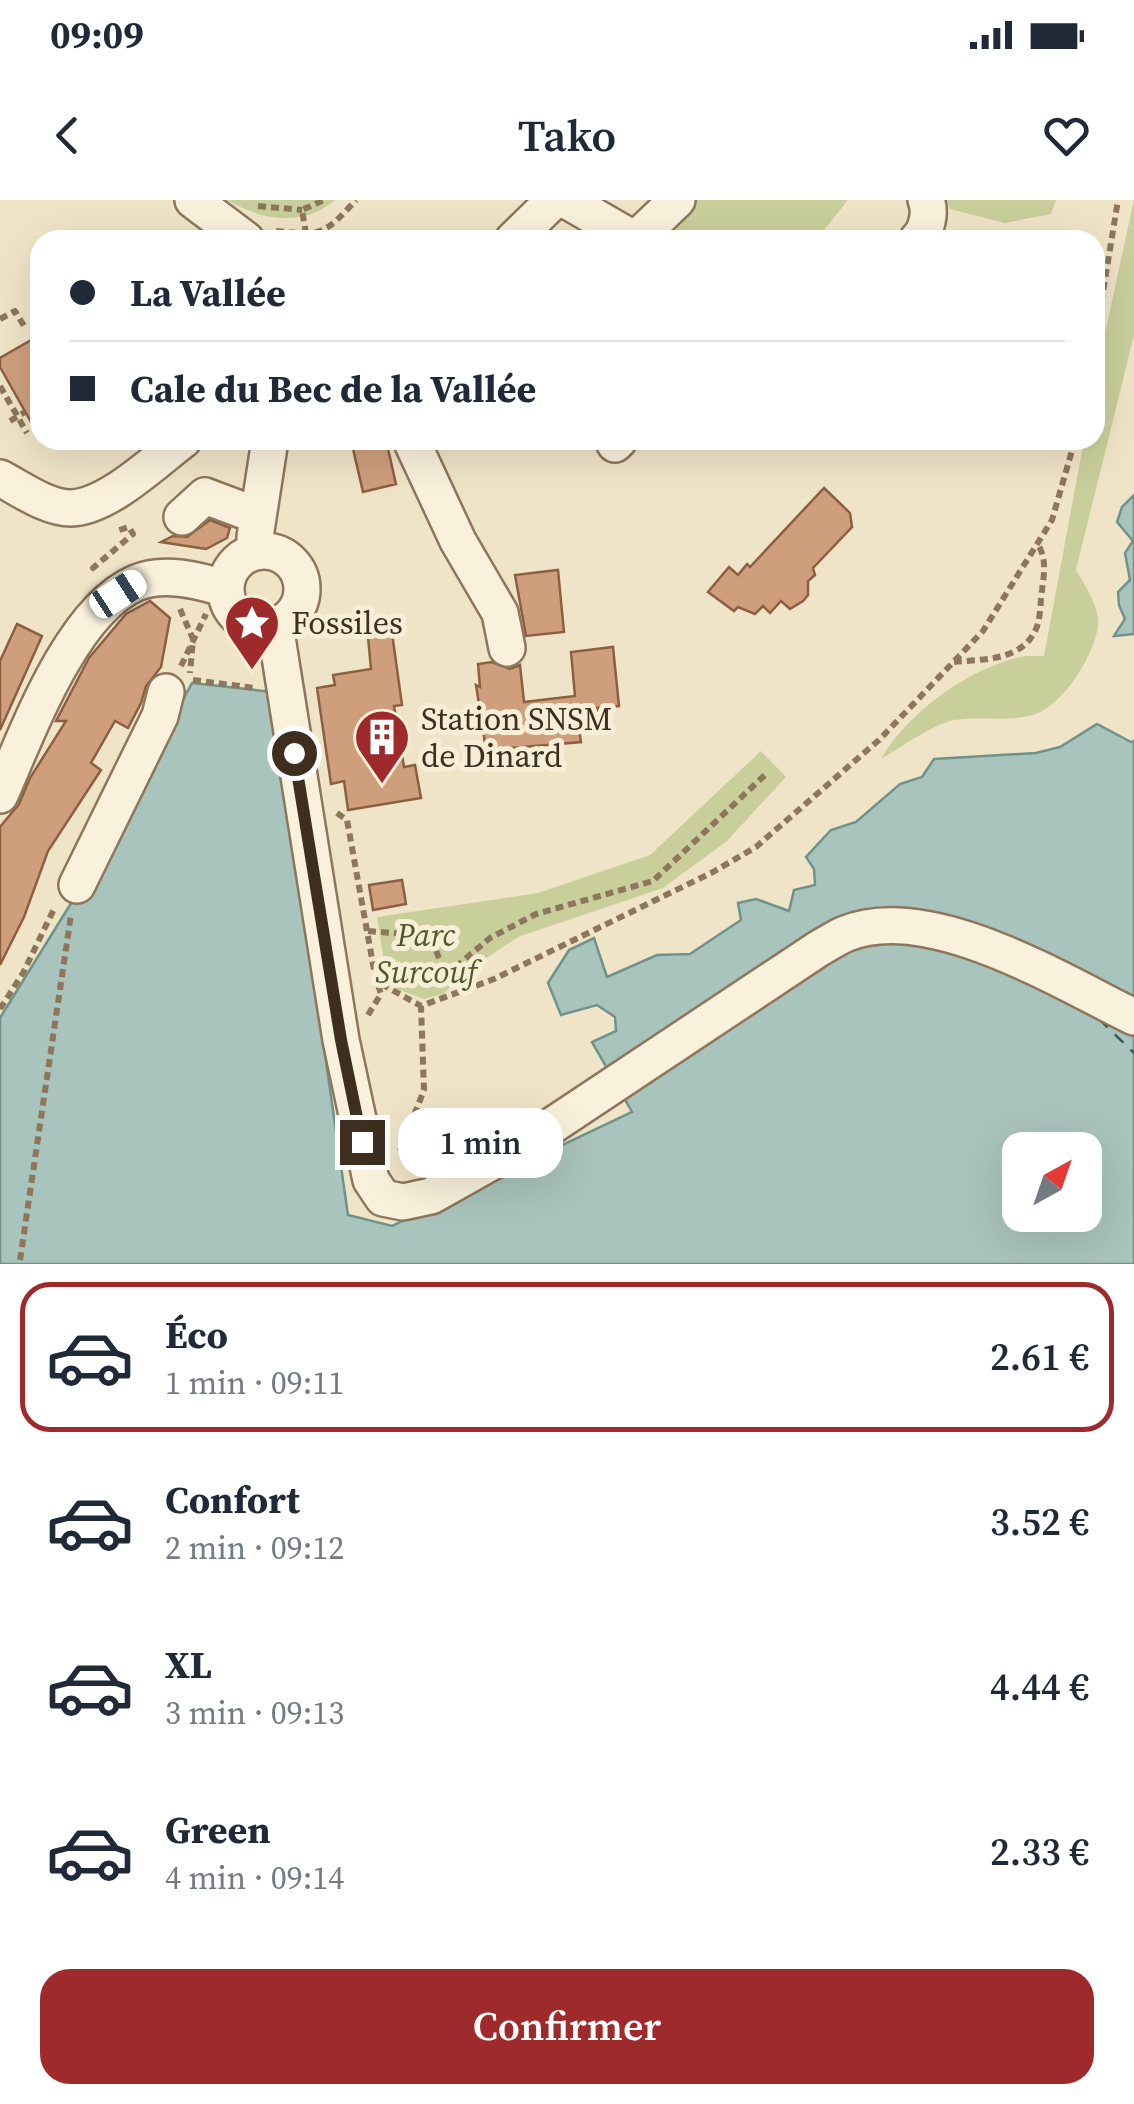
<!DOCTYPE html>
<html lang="fr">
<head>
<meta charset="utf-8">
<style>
	body { margin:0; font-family:"Source Serif 4",serif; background:#f2f2f3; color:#1f2937; height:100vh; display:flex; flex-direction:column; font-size:38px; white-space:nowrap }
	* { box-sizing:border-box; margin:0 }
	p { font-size:32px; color:#747a83 }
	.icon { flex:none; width:55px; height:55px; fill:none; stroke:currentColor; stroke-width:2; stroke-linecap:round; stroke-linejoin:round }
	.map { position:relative; height:1064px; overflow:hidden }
	.drawer { display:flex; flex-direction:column; background:#fff; flex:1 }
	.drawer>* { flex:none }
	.banner { position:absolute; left:30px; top:30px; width:1075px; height:220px; border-radius:30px; box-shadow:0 10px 40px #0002; display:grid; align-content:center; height:220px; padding:0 40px; background:#fff }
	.needle { width:65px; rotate:40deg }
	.tools { position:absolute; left:1002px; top:932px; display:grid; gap:20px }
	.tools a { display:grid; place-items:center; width:100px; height:100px; border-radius:20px; background:#fff; box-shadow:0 10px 40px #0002; font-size:50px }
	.end { position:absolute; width:45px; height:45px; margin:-22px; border:12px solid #3d2e20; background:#fff; box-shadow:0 0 0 5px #fff }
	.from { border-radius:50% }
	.bubble { position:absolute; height:70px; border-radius:30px; background:#fff; box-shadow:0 10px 40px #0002; font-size:32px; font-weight:600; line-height:70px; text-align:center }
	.car { position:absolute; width:30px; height:60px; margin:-30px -15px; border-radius:12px; box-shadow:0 0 8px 2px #0007; background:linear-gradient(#fff 24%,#345 0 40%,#fff 0 76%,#345 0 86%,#fff 0) }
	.banner b { display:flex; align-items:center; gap:35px; height:95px; font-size:38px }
	.banner b+b { border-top:2px solid #e0e1e3 }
	.banner i { width:25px; height:25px; background:#1f2937 }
	ul { padding:18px 0 0; list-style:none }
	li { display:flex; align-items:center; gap:30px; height:150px; margin:0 20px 15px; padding:0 20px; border:5px solid transparent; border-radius:30px }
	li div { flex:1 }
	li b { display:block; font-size:38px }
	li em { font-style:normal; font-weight:600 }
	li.selected { border-color:#9e2a2b }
	li>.icon { width:90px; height:90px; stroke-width:1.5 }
	.primary-button { display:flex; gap:20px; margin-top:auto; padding:20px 40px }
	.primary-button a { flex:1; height:115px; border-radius:30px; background:#9e2a2b; color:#fff; font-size:40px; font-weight:600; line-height:115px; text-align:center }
	.status { display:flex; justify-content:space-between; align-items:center; height:70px; padding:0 50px; background:#fff; direction:ltr }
	.status svg { height:28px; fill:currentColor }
	header { display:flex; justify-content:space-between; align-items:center; height:130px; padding:0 40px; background:#fff; font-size:45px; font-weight:600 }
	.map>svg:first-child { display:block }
	.green { fill:#c9cf9b }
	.water { fill:#a9c4bc; stroke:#6f938a; stroke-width:2.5; fill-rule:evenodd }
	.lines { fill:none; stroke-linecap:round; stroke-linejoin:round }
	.ferry { stroke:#2f5d5a; stroke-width:2.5; stroke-dasharray:12 10; stroke-linecap:butt }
	.building { fill:#cf9f7d; stroke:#8d5f41; stroke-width:2.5 }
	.minor-casing { stroke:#8d765c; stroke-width:40 }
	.path { stroke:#8d765c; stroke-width:6; stroke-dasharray:8 5; stroke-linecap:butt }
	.minor { stroke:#faf1dc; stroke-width:35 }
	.route { stroke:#3d2e20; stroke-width:12 }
	.labels { text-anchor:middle; stroke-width:10; stroke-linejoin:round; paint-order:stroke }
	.poi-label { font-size:32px; fill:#3d2e20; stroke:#f7eed8; text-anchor:start }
	.park-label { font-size:32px; font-style:italic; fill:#4d5a26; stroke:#f7eed8 }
</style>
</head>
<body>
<div class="status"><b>09:09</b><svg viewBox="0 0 49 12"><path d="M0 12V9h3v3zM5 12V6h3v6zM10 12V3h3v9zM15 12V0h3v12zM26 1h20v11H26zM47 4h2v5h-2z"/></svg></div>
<header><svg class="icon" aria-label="back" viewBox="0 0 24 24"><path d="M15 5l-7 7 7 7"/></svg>Tako<svg class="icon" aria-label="heart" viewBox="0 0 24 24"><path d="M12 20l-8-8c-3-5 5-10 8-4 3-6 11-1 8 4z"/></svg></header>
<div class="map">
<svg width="1134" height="1064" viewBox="0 0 1134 1064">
	<rect width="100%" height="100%" fill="#f0e4c8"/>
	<path class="green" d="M227,0H335C303,28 261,20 227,0Z
		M674,0H848L816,40H656L667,36L683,6Z
		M946,0H1056L1051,14L1005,23L950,9Z
		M1134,0V135L1076,370C1085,386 1100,407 1098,426C1094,456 1062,508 1032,515C1007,522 981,516 955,520C935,523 900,548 881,559C906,514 969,468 1020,457C1027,455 1037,457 1044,456L1084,240H1095V179Z
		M761,551L786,577L727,641L663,688L518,737L473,767L443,794L424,799L397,789L386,774L377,717L538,693L650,655Z"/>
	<path class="water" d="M1134,295V434L1114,436L1125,419L1119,405L1118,392L1130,380L1125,353L1133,341L1117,322L1122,307Z
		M192,483L273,492L348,1015L392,1026L632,912L592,842L616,831L615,817L597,805L561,815L548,783L569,750L594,738L607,777L657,755L690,754L741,720L738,703L756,699L789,711L794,690L815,685L814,669L806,657L831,630L856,622L900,584L922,577L934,559L1036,553L1060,547L1097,524L1131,542L1134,541V1064H0V818L86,679ZM1020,950H1085V1015H1020Z"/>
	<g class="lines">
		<path class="ferry" d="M1099,819L1134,853"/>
	</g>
	<path class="building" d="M40,135V238L0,167V158Z
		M351,240H386L396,284L363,292Z
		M824,288L850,313L852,327L813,368L815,375L808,381V395L803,401L790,409L781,401L770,413L763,406L755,414L738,407L734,411L708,392L729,367L738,375L747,364L750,367Z
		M210,320L230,328L227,338L206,349L161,342L173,336L187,337Z
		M558,370L564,432L526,436L515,375Z
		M150,401L170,418L161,467L146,486L141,503L128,528L115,521L91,563L101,570L48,651L24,717L0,765V627L19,604L30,578L66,521H56L89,458L126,414Z
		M17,424L42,436L0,530V461Z
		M392,433L402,505L394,506L404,567L415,565L421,598L348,610L344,581L331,584L317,488L335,485L333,475L371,469L368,437Z
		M613,447L619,506L597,508L599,522L578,524L581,542L486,550L476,485L480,487L478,464L492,462L510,469L520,465L524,502L575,496L571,452Z
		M402,680L406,704L373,710L369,685Z"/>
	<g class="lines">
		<g class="minor-casing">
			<path id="minor" d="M193,0L246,40
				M566,0L635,40L677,0
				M513,40L554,0
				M917,40C927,31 931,12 926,0
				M411,240L458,341L500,413L507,448
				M615,244L619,240
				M0,278C21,289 47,308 71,308C108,307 155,261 183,240
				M182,317L205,296L258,316
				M255,351V337L270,240
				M226 389a38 38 0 1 1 76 0a38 38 0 1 1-76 0Z
				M275,425L341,840L371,980L383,998L403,1002L431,996L529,941L818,749C827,744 836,738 845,734C928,699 1060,781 1134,817
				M0,595C27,534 71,411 136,383C164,371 199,380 226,389
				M77,685L160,516L166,492"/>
		</g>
		<path class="path" d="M258,6L302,10
			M276,31C322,36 324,35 356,0
			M306,34L302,10L324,0
			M0,119L15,111L24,126
			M1095,141L1118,0
			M0,186L27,233
			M10,221L25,212
			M95,369L93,368L133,334L129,327L116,331
			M180,409L193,439L190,473
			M954,462C984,459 1022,461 1036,429C1041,418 1040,402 1042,390C1044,375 1047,358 1038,345
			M181,466L206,414
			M193,480L255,488
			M337,613L347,620L376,781L421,806L494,779L713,672L756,647L879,540L983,431L1052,320L1075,240
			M368,731L430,736L446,775L490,738L536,714L653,681L767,573
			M0,809L23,773L55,707
			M368,815L381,794L377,782
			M400,951L424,890L421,806
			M20,1060L71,715"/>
		<use href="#minor" class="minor"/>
	</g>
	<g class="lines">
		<path class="route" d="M294,553L341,840L362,942"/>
	</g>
	<defs>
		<g id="sight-pin" transform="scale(2.875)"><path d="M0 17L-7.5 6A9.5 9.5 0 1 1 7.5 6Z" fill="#9e2a2b" stroke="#f7eed8"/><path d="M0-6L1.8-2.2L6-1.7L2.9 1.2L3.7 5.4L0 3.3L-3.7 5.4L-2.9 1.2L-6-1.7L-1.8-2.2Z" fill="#fff"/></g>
		<g id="building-pin" transform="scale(2.875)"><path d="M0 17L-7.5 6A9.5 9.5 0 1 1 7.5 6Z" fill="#9e2a2b" stroke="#f7eed8"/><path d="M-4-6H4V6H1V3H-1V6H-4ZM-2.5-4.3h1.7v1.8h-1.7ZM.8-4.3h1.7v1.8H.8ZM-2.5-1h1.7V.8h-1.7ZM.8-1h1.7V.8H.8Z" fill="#fff"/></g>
	</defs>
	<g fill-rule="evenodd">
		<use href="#sight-pin" x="252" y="423"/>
		<use href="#building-pin" x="382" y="537"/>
	</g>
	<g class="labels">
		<g class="poi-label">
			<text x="291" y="434">Fossiles</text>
			<text x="421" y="530">Station SNSM<tspan x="421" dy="37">de Dinard</tspan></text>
		</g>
		<g class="park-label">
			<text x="426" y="746">Parc<tspan x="426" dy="37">Surcouf</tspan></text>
		</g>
	</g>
</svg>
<div class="tools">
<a><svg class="needle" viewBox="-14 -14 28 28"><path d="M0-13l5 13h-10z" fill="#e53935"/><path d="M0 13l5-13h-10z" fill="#747a83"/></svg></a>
</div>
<i class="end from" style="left:294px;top:553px"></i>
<i class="end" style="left:362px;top:942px"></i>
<div class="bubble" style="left:398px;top:908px;width:165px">1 min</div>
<i class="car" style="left:118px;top:394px;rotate:57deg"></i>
<div class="banner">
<b><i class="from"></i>La Vallée</b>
<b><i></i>Cale du Bec de la Vallée</b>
</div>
</div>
<section class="drawer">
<ul>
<li class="selected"><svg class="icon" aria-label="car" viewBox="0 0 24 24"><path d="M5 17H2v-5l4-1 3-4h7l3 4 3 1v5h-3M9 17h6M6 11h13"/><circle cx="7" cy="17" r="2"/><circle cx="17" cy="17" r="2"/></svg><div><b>Éco</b><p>1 min · 09:11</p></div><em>2.61 €</em></li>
<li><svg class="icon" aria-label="car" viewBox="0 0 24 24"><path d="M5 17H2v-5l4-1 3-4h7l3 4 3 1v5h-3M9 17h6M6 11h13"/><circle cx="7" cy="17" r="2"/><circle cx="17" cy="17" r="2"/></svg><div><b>Confort</b><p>2 min · 09:12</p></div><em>3.52 €</em></li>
<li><svg class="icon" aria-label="car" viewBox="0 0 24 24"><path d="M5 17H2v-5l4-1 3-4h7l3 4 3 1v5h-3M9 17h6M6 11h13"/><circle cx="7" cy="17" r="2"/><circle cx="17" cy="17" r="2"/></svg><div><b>XL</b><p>3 min · 09:13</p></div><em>4.44 €</em></li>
<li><svg class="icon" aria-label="car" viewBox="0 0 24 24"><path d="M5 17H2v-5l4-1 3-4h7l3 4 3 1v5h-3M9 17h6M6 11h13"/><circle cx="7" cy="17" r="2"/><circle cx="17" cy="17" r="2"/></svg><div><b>Green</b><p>4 min · 09:14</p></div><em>2.33 €</em></li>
</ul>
<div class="primary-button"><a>Confirmer</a></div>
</section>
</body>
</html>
